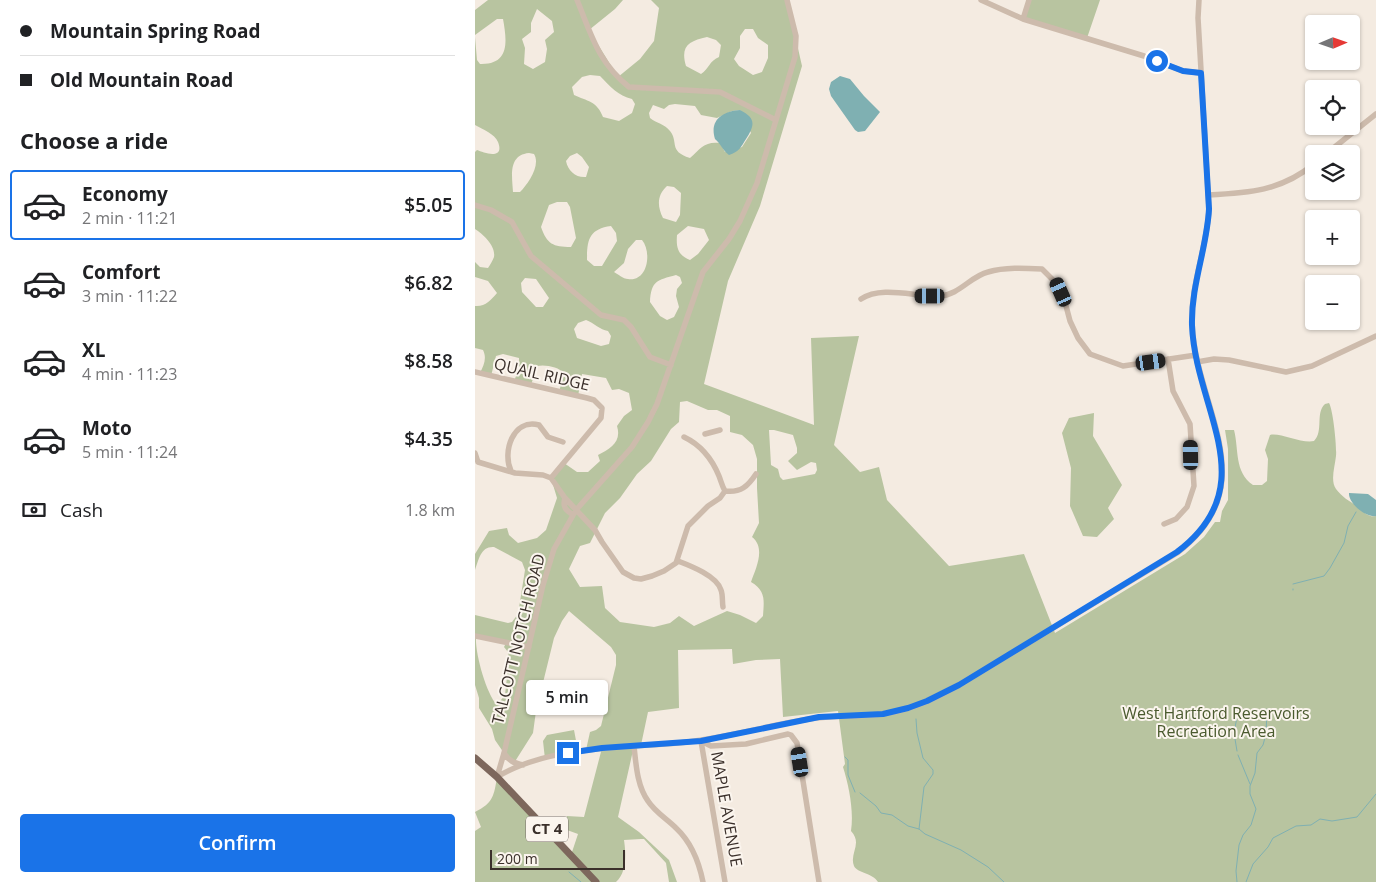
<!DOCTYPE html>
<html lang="en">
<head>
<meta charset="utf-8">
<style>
	body { margin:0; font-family:"Open Sans",sans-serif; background:#f6f6f6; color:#202124; height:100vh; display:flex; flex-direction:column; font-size:19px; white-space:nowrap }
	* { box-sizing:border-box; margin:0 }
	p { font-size:16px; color:#757577 }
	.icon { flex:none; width:28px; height:28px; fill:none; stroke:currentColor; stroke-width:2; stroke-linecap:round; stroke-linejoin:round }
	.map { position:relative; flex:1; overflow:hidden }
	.side { display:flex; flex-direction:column; background:#fff; width:475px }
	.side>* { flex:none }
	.guide { display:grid; align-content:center; height:110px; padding:0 20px; background:#fff }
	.needle { width:32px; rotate:88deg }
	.buttons { position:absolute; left:830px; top:15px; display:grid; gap:10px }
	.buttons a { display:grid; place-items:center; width:55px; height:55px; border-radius:5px; background:#fff; box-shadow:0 1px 4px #0004; font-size:25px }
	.scale { position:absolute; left:15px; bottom:12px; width:135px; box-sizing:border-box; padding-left:5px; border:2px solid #3b302b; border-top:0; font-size:14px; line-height:18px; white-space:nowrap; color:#3b302b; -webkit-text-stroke:4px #fbf5ee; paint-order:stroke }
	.end { position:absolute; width:22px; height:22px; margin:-11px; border:6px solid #1a73e8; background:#fff; box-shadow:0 0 0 2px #fff }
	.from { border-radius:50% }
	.bubble { position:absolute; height:35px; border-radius:5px; background:#fff; box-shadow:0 1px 4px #0004; font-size:16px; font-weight:600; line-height:35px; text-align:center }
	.car { position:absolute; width:15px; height:30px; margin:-15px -8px; border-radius:6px; box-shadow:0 0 4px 1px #0007; background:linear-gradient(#222 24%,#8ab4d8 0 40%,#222 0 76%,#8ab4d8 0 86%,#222 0) }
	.guide b { display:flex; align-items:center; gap:18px; height:48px; font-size:19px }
	.guide b+b { border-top:1px solid #e0e0e0 }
	.guide i { width:12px; height:12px; background:#202124 }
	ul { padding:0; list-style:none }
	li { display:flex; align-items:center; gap:15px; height:70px; margin:0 10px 8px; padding:0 10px; border:2px solid transparent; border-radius:5px }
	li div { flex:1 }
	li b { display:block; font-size:19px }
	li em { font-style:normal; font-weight:600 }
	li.active { border-color:#1a73e8 }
	li>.icon { width:45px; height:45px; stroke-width:1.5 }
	h2 { padding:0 20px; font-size:22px; line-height:60px }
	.pay { display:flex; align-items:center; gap:12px; height:55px; padding:0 20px; font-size:19px }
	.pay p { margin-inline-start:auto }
	.primary-button { display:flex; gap:10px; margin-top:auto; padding:10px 20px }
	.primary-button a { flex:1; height:58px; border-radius:5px; background:#1a73e8; color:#fff; font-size:20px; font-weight:600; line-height:58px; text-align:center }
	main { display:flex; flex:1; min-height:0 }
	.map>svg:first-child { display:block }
	.green { fill:#b8c4a0; fill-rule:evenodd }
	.water { fill:#7fb0b2 }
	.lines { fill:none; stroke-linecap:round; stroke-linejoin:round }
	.stream { stroke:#7fb0b2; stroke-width:1 }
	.minor { stroke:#cdbbac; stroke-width:5.5 }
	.major { stroke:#7d675c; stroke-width:7 }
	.route { stroke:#1a73e8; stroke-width:6 }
	.labels { text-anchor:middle; stroke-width:4; stroke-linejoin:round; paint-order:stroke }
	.shield { fill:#fbf5ee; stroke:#756b66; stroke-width:1 }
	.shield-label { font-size:15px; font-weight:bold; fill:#3b302b }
	.street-label { font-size:16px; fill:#3b302b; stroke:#fbf5ee }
	.park-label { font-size:16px; fill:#4a5a2e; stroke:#fbf5ee }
</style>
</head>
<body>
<main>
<section class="side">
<div class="guide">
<b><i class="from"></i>Mountain Spring Road</b>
<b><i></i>Old Mountain Road</b>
</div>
<h2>Choose a ride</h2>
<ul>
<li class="active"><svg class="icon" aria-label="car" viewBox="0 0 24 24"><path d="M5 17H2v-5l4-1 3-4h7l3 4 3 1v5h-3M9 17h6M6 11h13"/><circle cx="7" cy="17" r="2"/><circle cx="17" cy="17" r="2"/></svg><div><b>Economy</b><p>2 min · 11:21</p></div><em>$5.05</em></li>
<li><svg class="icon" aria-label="car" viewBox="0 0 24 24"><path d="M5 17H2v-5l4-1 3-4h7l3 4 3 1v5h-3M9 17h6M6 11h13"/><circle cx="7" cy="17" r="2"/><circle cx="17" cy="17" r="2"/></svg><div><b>Comfort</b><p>3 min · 11:22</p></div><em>$6.82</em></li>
<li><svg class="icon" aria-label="car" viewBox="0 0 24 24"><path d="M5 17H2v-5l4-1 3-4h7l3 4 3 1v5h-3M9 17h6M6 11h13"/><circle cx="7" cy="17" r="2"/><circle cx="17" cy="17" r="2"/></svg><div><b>XL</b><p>4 min · 11:23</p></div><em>$8.58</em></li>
<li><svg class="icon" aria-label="car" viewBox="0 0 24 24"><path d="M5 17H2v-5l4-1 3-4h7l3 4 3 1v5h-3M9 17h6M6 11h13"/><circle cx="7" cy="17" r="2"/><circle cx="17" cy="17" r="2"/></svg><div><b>Moto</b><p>5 min · 11:24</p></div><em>$4.35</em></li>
</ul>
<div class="pay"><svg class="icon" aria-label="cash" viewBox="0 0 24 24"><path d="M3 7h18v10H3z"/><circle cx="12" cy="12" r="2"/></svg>Cash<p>1.8 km</p></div>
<div class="primary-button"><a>Confirm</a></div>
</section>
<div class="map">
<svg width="901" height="882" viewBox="0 0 901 882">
	<rect width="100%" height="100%" fill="#f4ebe1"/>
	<path class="green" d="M13,0H148L140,9L114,30L143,77L165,59L179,41L184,8L176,0H312L327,66L285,206L253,281L229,384L339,425L336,338L384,336L359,445L385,472L404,467L412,500L474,566L549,554L580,633L710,554L729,537L740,522H745L747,511L753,500V449L750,430H759C764,449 759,472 778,485H787L792,481L793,459L790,450L795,435C804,432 827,444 839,441C849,431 840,413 850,404L854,403C858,409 862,447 861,456C860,466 855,481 861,489C867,497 874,501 882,506C888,511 893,518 901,516V882H403C398,873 382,873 379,866C374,853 388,844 376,831C379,811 374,786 368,767L370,764L363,711L308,717L305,659L281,660L258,664L257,649L203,650L204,708L173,712L166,745L159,746L143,817L164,832L194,860L202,882H194L191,863L169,839H166L149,840C151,854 152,872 141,882H0V831L6,827L0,812C18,803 19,796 22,777L96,855L103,834L92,830L89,822L92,816L109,817L127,748L111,750L115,732L121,730L126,726L141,665V655L136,647L94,611L87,621L79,638L61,711L58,733L39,763L33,759L20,740L17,729L4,708V698L0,685V615L33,623L37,622L43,614L50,570L47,562L19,547C6,546 4,559 0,570V554L14,531L32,528L34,535L43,543L62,538L71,530L82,498L76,478L89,463L102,472H113L125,461L123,455C135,449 147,442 142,426L149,416L157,410L154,393L144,389L137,390L131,378L107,374L103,396L84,392L89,373C84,367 70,364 62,366L56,385L39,381L44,369V358L28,354L21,356L16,376L5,373C9,365 12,358 8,350L0,348V306C10,307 16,300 22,293L13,281L0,277V262L5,267L13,268C15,265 18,260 19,257C21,246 8,234 0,229V152L2,150C9,153 30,160 23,142C20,134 7,129 0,125V37L2,60L5,64C35,65 32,41 28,19H22L0,35V10ZM62,9L77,21L79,32L70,40L72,49L70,62L58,69L49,64L50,48L47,39L56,32V23ZM270,29H278L283,38L293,45V58L287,72L278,75L264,66L259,59L265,48V36ZM232,37L241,40L246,45L244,57C234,61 234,69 226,74L211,66C205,46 214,41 232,37ZM115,75L125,76C135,86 143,96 157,99L160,104L157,113L144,121L128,117C122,101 112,101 99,95L97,87L107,77ZM200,104L220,106L226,115L242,118L257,111L265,110L276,133L267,147L250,152L245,143C230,141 226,148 215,158C193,151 204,142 195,131C190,124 181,123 175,118L174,113L178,105L189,109L194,105ZM54,153L59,154C66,165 53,184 45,192H38C37,176 33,155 54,153ZM102,153L107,157L114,167L111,177C101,178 93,171 91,161L95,156ZM192,186L199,187L206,193L205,215L201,222L188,218C182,206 182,195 192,186ZM82,202H92L95,207L101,238L96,247C78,247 72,244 66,227L74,205ZM136,226L141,233L142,241L127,266H119L112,260C112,240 114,229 136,226ZM213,226L229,229L234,240L223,254L215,260C203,255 201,248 202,235ZM161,240H167C177,252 173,282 153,279C148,279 143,274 139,272L149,263L153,249ZM201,275L205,277L207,283L202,289L201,296L204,307L199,317L192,320L185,316L175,302C176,281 182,280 201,275ZM50,278L61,279L74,298L68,307H61L47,292L46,283ZM111,320C119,323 125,330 133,331L136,336L134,344L126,346L102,338L99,329L103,323ZM212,401L233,410H242L255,416V432L267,435L278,445L282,459V488L284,523L277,537C291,548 281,568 276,582C291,591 289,600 288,616L281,623L265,615L252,611L219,626L204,616L195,623L179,627L145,622L130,608L127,586L105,587L94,569L105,546L115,543L130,513L145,498L162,474L176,461L196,429L204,422L205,402ZM294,430H299L318,435L322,448V453L313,461L322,470L336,462L341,463L342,470L340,474L308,480L305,477L303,469L296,465ZM1,637L32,641L29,647L33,652L34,659L30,695L22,705C11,693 0,653 1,637Z
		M554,0H625L612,38L548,19Z
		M619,413L618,436L647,485L633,508L639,519L622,537L608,536L595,506L596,468L587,433L594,418Z
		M99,730L103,751L70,759L68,741L72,735Z"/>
	<path class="water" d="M365,76L375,79L389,96L405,112L390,131L383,132L380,130L356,96L354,89L356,82Z
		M265,110C281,118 280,125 271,139C266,147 264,152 254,155C248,151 246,144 240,139C234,120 248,111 265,110Z
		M874,493L893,494L901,500V516C891,518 873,503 874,493Z"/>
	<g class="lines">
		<path class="stream" d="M818,584L849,576L855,568L869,543L873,526L881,512
			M818,590V589
			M763,711V709
			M441,719L442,733L448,758L458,770V774L449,787L444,829
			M762,751L759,733L762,717
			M763,755L775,784
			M370,757L373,760V775L380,792
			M385,793L401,806L406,813L417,815L433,826L444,829L450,834L486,850L513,867L529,882
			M94,872L106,882
			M762,882L761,871L764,845L768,835L776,825L781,809L775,794V786L780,773L782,753L788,745L791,734L792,709
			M771,882L778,864L793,847L798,838L821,826L836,825L845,819L857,821L882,817L901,794"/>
		<path class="minor" d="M102,0C117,36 123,62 154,87L245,92L301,120
			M506,0L548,19L669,56L708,71L726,73
			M548,19L554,0
			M851,154L901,114
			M733,195C774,193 806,191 839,164
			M0,205L16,210L37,222L56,256L126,315L149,320L156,327L175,357L196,365
			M386,299C407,285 440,297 465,296C484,295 496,276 513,272C530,267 549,268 567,269L581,283L590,302L595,321L603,338L615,354L648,366L721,355
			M722,362L739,359L754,360L811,372L837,366L901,336
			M0,372L112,398L119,400L127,408L126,418L76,478
			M230,434L245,430
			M209,437C226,445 237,459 244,476C246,481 247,486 250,491
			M0,453L3,462
			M3,462L40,473L68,475L76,478L90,498L120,530L127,542L148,572L159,578L166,579L177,576L189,571L201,563L213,526L233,506L245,498L250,491
			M36,471C27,452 38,418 64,425L73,437L88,442
			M250,491C266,493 273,486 281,474
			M90,498C87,507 91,510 98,515
			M689,524L701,519L712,507L719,486L715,424L698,391L693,359
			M203,561C216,566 242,576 246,590C248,595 247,602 248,607
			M0,636L54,647
			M226,741L236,746L271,744L313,734L316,735L322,743L344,882
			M226,741L250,882
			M159,746C161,764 162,786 173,801C180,812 192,819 201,828C216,842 224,862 228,882
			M29,753C34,761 39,763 48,765
			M22,777C73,746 145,748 203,743C247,739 290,726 334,719C358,715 382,717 406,714C434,711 460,699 484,685L702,553C793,484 719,407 717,321C716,283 732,247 734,209L723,18L724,0
			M22,777L29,753L68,585L79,549L101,510L157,447L173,422L182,404L228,272L254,239L265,221L282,183L320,57L321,36L312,0"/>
		<path class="major" d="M0,758L22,777L121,882"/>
	</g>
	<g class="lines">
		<path class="route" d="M93,753L127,748L226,741L344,717L408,714L433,708L452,701L484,685L702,552C791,485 720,410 717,325C716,285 732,248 734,209L726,73L708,71L682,61"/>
	</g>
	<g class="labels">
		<rect class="shield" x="51" y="816.5" width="42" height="25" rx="4"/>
		<g class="shield-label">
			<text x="72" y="834">CT 4</text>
		</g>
		<g class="street-label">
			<text transform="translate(67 374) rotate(13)" y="6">QUAIL RIDGE</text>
			<text transform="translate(43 639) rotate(-76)" y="6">TALCOTT NOTCH ROAD</text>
			<text transform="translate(252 809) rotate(80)" y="6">MAPLE AVENUE</text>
		</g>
		<g class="park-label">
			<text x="741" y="719">West Hartford Reservoirs<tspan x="741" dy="18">Recreation Area</tspan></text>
		</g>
	</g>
</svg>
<div class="buttons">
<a><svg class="needle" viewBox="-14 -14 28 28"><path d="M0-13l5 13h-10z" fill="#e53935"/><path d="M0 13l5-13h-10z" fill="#757577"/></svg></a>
<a><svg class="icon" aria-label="locate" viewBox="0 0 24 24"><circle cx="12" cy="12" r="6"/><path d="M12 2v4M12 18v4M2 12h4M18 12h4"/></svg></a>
<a><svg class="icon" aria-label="layers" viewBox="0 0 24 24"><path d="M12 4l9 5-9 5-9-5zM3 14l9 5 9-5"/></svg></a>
<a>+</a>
<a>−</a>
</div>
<div class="scale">200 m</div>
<i class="end from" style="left:682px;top:61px"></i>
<i class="end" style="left:93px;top:753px"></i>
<div class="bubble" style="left:51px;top:680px;width:82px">5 min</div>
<i class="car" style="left:586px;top:292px;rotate:336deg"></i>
<i class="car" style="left:455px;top:296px;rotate:270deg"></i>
<i class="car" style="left:676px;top:362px;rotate:82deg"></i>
<i class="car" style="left:716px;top:455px;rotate:359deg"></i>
<i class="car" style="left:325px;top:762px;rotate:351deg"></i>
</div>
</main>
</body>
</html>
